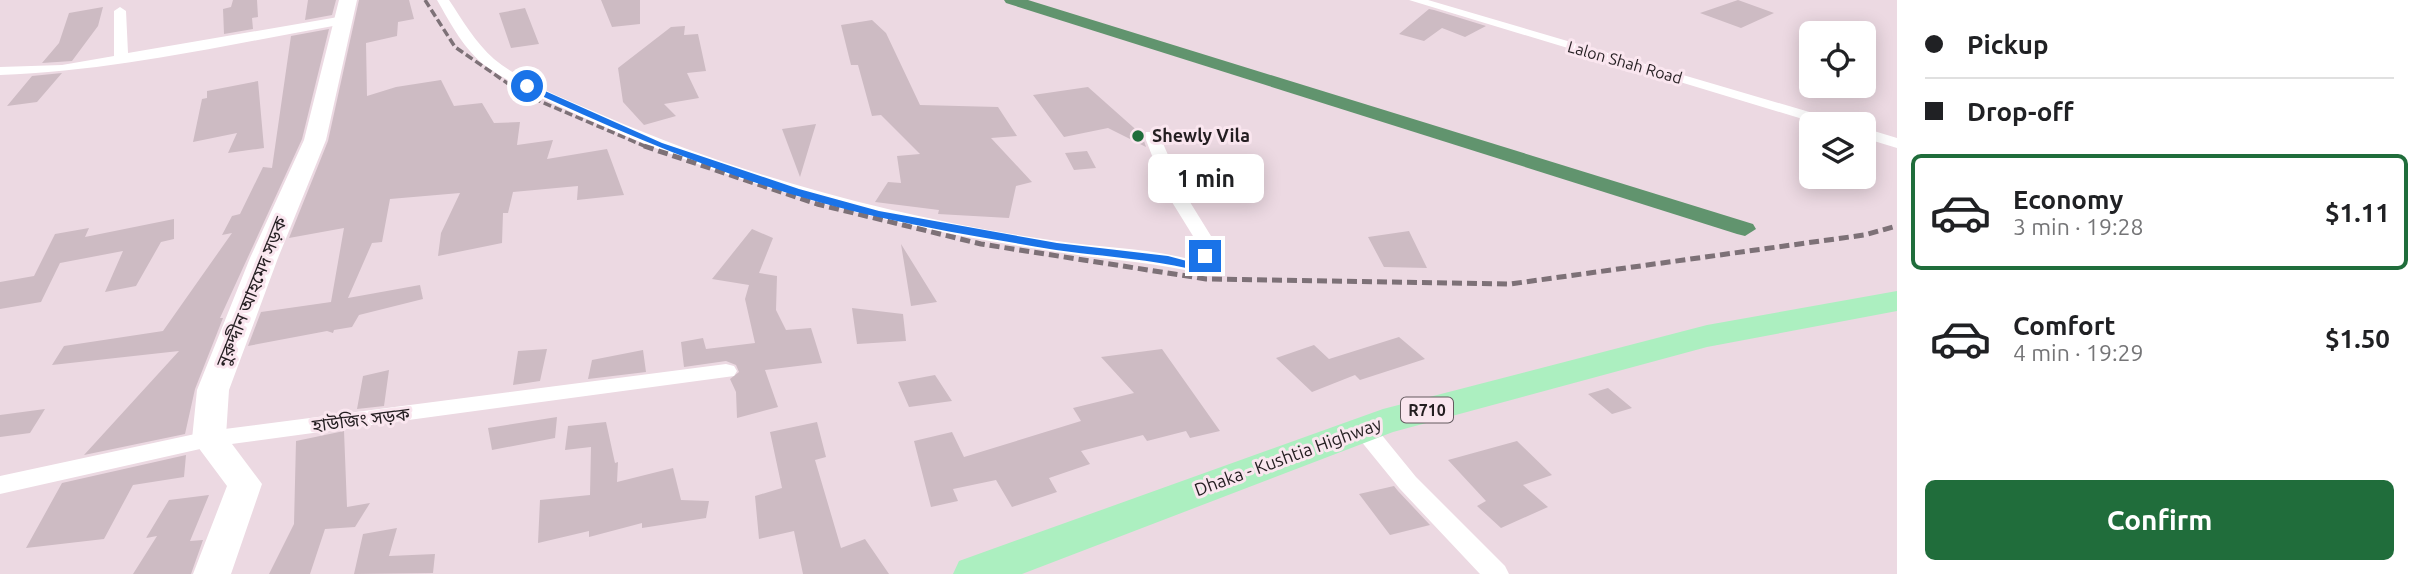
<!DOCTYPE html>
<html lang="en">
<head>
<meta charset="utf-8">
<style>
	body { margin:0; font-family:Ubuntu,"Noto Sans Bengali",sans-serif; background:#f6f6f6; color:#202124; height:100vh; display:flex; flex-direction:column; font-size:26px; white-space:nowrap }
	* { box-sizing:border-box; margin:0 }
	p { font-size:23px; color:#757577 }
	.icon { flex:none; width:38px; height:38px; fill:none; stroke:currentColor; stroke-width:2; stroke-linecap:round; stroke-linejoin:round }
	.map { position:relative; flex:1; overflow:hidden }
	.details { display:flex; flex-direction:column; background:#fff; width:525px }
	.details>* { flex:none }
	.banner { display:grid; align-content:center; height:154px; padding:0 28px; background:#fff }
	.buttons { position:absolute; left:1799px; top:21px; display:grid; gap:14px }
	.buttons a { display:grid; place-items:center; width:77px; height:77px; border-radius:10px; background:#fff; box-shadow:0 4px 18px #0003; font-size:35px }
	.end { position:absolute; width:32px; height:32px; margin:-16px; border:9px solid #1a73e8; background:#fff; box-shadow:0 0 0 4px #fff }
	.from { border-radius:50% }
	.bubble { position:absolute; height:49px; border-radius:10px; background:#fff; box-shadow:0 4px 18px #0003; font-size:23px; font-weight:600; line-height:49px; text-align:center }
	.banner b { display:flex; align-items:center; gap:24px; height:66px; font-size:26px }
	.banner b+b { border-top:2px solid #e0e0e0 }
	.banner i { width:18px; height:18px; background:#202124 }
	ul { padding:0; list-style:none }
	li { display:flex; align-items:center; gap:21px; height:116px; margin:0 14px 10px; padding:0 14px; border:4px solid transparent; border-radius:10px }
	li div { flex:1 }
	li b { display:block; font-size:26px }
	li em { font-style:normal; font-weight:600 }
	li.on { border-color:#206d3b }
	li>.icon { width:63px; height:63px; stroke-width:1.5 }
	.primary-button { display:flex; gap:14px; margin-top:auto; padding:14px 28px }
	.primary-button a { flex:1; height:80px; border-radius:10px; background:#206d3b; color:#fff; font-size:28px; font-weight:600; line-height:80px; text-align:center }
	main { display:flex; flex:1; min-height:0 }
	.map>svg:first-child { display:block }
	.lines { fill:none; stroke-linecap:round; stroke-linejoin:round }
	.canal { fill:#61946e; fill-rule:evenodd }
	.building { fill:#cdbbc3 }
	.minor { fill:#fff; fill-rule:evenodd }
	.secondary { fill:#fff; fill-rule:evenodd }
	.primary { fill:#acefc0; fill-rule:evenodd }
	.rail-far1 { stroke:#7d7177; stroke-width:3.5; stroke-dasharray:8 3.5; stroke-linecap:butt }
	.rail { stroke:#7d7177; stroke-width:5; stroke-dasharray:10 5; stroke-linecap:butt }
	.route { fill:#1a73e8 }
	.poi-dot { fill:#206d3b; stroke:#fae6ef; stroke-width:2.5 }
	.labels { text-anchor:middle; stroke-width:6; stroke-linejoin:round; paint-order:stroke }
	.far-street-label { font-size:16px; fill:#241e21; stroke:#fae6ef }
	.shield { fill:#fae6ef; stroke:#645a5f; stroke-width:2 }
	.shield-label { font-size:16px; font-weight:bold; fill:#241e21 }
	.poi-label { font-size:18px; font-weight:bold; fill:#241e21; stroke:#fae6ef; text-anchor:start }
	.street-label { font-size:18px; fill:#241e21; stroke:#fae6ef }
</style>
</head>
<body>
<main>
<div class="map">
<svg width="1897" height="574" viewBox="0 0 1897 574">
	<rect width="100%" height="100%" fill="#ecd9e2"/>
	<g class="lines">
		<path class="canal" d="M1004,0H1028L1753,224L1756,229L1745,236L1737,234L1006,3Z"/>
	</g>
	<path class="building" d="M233,0H257L258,17L252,18L253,29L224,34L223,9L231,7Z
		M308,0H336L332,15L305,20Z
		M359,0H409L414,19L398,22L397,36L366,43L367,96L396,87L441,80L454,106L482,103L494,123L520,122L517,145L553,140L547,159L607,149L624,195L577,200L578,186L513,192L508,213H503L502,243L438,256L441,233L460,193L390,199L382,242L372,243L348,298L420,285L423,299L359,315L352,327L334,330L333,333L327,331L248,346L261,312L331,302L344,228L289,238L328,141Z
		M601,0H640V24L612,27Z
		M1738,0L1774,13L1741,28L1700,13Z
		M103,7L98,26L72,61L42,63L59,43L69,13Z
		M525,8L539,44L511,48L499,13Z
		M1429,9L1434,10L1486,26L1465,37L1442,28L1424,41L1399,34Z
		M872,20L886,33L920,105L998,107L1017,136L991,138L1032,182L1016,186L1009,218L938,214L939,210L875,202L888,182L901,183L897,156L920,154L881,115L872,116L858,65H851L841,25Z
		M685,26L684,35L698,34L706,71L687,73L699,98L664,104L676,116L644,125L623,102L618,68L671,27Z
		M329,29L302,139L220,318H223L195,389L185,434L84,455L179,351L52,365L64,346L163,331L232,233L222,235L232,216L240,214L263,167L272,168L291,36Z
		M62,73L37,102L7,106L32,76Z
		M258,81L264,148L228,153L237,133L193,142L202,99L207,98V91Z
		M1088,87L1142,135L1146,147L1108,128L1064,137L1033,95Z
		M816,124L800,177L782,129Z
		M1087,151L1096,168L1074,170L1065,153Z
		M174,219V239L161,242L136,286L105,292L123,251L60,263L41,302L0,309V282L34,276L55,234L89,228L85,237Z
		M752,229L773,238L759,273L777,276L776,310L786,330L811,328L822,363L765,370L778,407L737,418L736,392L730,379L739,372L736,365L726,361L684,367L681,342L703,338L706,349L755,343L745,299L749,285L712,279Z
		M1409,231L1427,268L1384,267L1368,237Z
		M901,244L937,302L911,306Z
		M852,308L903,314L906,341L857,344Z
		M1399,337L1425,359L1360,380L1355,375L1312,392L1276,358L1314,345L1329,359Z
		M547,349L540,381L513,385L518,351Z
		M1162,349L1220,431L1190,438L1186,431L1147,441L1143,435L1081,451L1090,464L1049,478L1057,492L1012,507L996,480L953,489L958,501L931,507L914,441L952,432L964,457L1081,421L1073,408L1134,393L1101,357Z
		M643,350L646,372L588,379L592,360Z
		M389,370L384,406L357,409L363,376Z
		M935,375L952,401L909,407L898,382Z
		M1608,388L1632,408L1612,414L1588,394Z
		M45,409L30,433L0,437V415Z
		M557,417L555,438L492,450L488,428Z
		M606,422L615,463L618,462L617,482L673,468L681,500L709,501L706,518L642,528V523L589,537V531L538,543L540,500L590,495L591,447L565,450L568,426Z
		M817,422L826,457L815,460L841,548L865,539L889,574H803L794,531L759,539L755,496L782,488L770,432Z
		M344,431L347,507L370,503L355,527L325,529L310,574H269L294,524L296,441Z
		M1517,441L1552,475L1523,485L1548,507L1501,528L1477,506L1486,501L1448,460Z
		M186,455L184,477L133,485L104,539L26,548L62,483Z
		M1394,486L1398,491L1430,525L1390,535L1359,494Z
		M209,495L190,541L203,540L191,574H133L157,536L146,538L169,500Z
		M397,528L389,556L435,554L433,573L354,574L363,534Z"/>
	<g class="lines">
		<path class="minor" d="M437,0H449C463,21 475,42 494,59C526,85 570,101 607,117C751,179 902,219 1057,241C1102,248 1149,248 1193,260V236L1167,194L1144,135L1146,132H1158L1185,194L1211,236L1212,268L1203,274C1155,262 1106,260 1057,252C902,229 748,190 605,127C565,109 524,92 487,67C464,50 451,24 437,0Z
			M1409,0H1428L1840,121L1843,124H1819Z
			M120,7L126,11L128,53L344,16L350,20L344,24C230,44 116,71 0,75V67L62,65L114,56V11Z
			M1864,128L1897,138V148L1864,138Z
			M726,364L734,366L737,371L734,376L209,447L0,494V476L209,431Z
			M1364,421L1372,423L1416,477L1505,566L1509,574H1480L1400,489L1356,435L1353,429L1356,423Z"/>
		<path class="secondary" d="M339,0H357L326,140L278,258L229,390L226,436L262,484L231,574H193L227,486L192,439L197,390L250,258L304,140Z"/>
		<path class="primary" d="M1897,291V311L1707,347L1393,432L1022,574H953L959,561L1383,409L1707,325Z"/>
		<path class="rail-far1" d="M425,0L455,47L523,94L649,148"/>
		<path class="rail" d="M644,146L817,204L981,244L1206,279L1510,284L1864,235L1897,226"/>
	</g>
	<path class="route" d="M527,83L662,143L799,189L879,211L1057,243L1168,256L1198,264L1199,256L1205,253L1210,256L1208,268L1203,272C1154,259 1105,257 1056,250C997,240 936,230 878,217C755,190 638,140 524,88Z"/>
	<circle class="poi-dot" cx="1138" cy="136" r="7"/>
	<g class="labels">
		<g class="far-street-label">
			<text transform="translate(1625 62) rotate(16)" y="6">Lalon Shah Road</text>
		</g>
		<rect class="shield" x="1401" y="397.5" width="52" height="25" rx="5"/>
		<g class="shield-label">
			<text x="1427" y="416">R710</text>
		</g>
		<g class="poi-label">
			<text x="1152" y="142">Shewly Vila</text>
		</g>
		<g class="street-label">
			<text transform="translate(252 292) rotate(-68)" y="6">নুরুদ্দীন আহমেদ সড়ক</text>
			<text transform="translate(361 420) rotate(-7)" y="6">হাউজিং সড়ক</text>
			<text transform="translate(1288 457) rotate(-20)" y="6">Dhaka - Kushtia Highway</text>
		</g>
	</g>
</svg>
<div class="buttons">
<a><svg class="icon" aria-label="locate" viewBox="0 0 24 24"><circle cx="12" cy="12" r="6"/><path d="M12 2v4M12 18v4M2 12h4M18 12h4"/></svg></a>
<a><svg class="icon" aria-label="layers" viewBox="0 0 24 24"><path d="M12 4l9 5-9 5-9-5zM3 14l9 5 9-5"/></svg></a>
</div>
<i class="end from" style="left:527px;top:86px"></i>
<i class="end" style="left:1205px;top:256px"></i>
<div class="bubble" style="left:1148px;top:154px;width:116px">1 min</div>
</div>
<section class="details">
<div class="banner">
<b><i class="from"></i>Pickup</b>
<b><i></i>Drop-off</b>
</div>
<ul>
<li class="on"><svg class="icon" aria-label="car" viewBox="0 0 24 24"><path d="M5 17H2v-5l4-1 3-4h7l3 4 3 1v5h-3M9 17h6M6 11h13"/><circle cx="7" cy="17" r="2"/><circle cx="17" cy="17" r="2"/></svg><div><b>Economy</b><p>3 min · 19:28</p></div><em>$1.11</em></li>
<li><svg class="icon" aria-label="car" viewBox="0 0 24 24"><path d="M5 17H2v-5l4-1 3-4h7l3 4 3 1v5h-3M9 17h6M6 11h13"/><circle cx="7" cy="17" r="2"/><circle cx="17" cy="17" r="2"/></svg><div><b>Comfort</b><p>4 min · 19:29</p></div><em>$1.50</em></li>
</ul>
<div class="primary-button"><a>Confirm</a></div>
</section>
</main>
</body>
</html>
